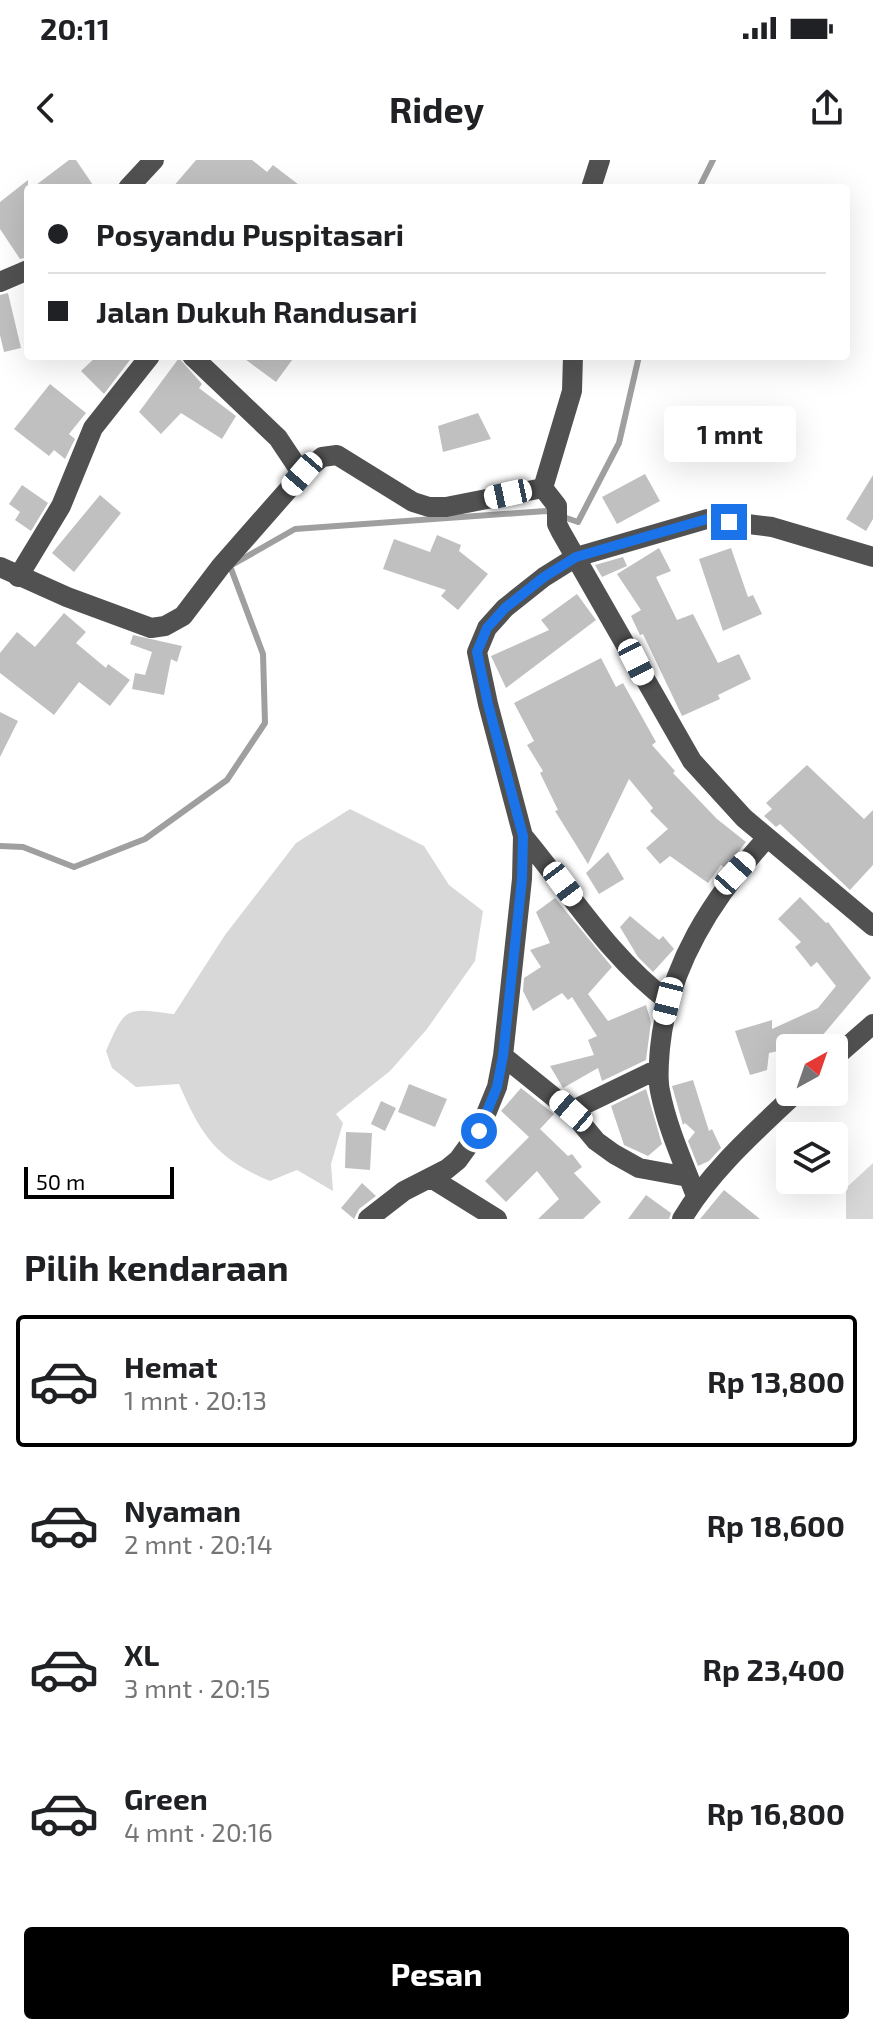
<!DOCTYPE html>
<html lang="id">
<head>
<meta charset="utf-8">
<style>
	body { margin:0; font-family:"Exo 2",sans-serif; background:#f6f6f6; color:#202124; height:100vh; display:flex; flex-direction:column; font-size:30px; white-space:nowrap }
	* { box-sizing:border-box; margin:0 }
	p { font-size:26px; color:#757577 }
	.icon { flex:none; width:44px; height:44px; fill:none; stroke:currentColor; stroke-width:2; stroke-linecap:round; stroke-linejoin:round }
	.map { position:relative; height:1059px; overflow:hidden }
	.side { display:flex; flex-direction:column; background:#fff; flex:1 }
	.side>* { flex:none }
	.guide { position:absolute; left:24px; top:24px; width:826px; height:176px; border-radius:8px; box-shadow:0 8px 32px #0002; display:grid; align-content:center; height:176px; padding:0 24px; background:#fff }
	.needle { width:52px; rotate:40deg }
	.controls { position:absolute; left:776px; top:874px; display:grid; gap:16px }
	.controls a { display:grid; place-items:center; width:72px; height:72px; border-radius:8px; background:#fff; box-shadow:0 8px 32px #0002; font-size:40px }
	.scale { position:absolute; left:24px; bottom:20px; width:150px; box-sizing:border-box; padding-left:8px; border:4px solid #000; border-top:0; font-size:22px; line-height:28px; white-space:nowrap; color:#000; -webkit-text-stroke:6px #fff; paint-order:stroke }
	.end { position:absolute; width:36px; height:36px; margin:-18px; border:10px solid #1a73e8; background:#fff; box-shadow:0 0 0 4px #fff }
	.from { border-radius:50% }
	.bubble { position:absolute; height:56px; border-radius:8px; background:#fff; box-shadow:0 8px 32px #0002; font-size:26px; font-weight:700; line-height:56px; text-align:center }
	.car { position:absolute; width:24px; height:48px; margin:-24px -12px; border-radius:10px; box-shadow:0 0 6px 2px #0007; background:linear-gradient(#fff 24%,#345 0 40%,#fff 0 76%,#345 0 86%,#fff 0) }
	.guide b { display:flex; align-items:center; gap:28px; height:76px; font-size:30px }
	.guide b+b { border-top:2px solid #e0e0e0 }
	.guide i { width:20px; height:20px; background:#202124 }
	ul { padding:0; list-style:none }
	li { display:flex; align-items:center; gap:24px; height:132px; margin:0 16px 12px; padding:0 8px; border:4px solid transparent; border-radius:8px }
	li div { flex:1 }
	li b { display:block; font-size:30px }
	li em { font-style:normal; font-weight:700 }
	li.current { border-color:#000 }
	li>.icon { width:72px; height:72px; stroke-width:1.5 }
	h2 { padding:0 24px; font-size:36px; line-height:96px }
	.cta { display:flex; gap:16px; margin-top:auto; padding:16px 24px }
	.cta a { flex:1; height:92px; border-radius:8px; background:#000; color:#fff; font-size:32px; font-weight:700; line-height:92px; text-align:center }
	.status { display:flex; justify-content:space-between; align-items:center; height:56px; padding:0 40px; background:#fff; direction:ltr }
	.status svg { height:22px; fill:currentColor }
	header { display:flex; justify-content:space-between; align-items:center; height:104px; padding:0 24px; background:#fff; font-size:36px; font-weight:700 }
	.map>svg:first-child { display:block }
	.green { fill:#d8d8d8 }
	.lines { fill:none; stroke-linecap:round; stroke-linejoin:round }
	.stream { stroke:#9f9f9f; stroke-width:6 }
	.building { fill:#c0c0c0 }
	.minor { stroke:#515151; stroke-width:20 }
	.route { stroke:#1a73e8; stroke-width:10 }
</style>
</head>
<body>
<div class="status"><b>20:11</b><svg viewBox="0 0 49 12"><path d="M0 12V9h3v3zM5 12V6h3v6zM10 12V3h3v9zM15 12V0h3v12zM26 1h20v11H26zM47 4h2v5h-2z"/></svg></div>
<header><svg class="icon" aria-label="back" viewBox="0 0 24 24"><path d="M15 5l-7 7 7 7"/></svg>Ridey<svg class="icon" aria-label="share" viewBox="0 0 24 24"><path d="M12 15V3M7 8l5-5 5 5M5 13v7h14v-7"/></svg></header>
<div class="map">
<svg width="873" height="1059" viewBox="0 0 873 1059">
	<rect width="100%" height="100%" fill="#fff"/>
	<path class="green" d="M350,649L424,686L449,725L483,751L475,801L427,869L390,911L336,954L343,963L331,1004L333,1031L297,1010L270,1021C216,998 202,977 179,924L136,927L112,908L106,891C126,845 126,848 174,854L225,775L296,683Z
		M873,1003V1059H846V1028Z"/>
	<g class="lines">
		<path class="stream" d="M699,28L713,0
			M0,686L23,687L74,707L145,679L227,620L265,563L263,494L230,406L295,369L546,351L578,362L619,283L639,196"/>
	</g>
	<path class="building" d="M69,0H76L95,28H32Z
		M196,0H252L267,12L273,5L303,28H172Z
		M28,20V97L20,99L0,69V42Z
		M8,133L21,188L4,192L0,175V135Z
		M97,196H133L104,234L81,211Z
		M241,196H295L276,222Z
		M179,198L202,224L199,228L236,256L222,279L181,253L161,274L139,252Z
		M50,224L86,253L69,274L75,279L65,299L54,290L49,296L14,269Z
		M478,253L491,279L443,292L438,266Z
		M645,314L660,341L617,364L602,337Z
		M873,315V359L866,371L846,359Z
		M22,325L48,343L31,371L15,360L20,352L9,344Z
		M100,335L121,353L74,412L52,393Z
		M437,375L461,385L459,391L488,414L458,450L441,436L446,430L383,409L394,379L430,392Z
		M659,388L671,411L656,417L677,460L693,454L718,503L739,494L751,519L718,535L720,539L682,556L643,474L640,475L631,456L641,450L617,414Z
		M731,388L748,437L753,435L762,454L723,471L699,399Z
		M623,397L627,406L602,417L595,405Z
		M577,434L596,460L506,528L491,496L549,470L541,460Z
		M64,453L86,472L76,483L106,508L108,504L130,520L110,546L79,522L54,555L0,513V493L17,472L35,487Z
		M133,475L182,486L177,502L171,499L164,535L132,529L135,513L145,515L152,492L130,484Z
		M601,498L616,527L623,523L656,582L652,585L675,611L673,613L717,659L746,682L725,708L721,705L708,723L670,696L660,704L646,688L668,669L650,651L653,648L629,619L588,704L555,651L558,650L540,613L543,611L527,585L534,581L514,543Z
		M0,552L18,561L0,597Z
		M807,605L864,659L873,650V705L850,730L780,664L776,667L764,656L772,649L766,643Z
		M608,692L624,719L599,734L586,713Z
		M800,737L826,763L828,762L871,818L816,883L769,893L767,910L750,915L735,871L772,860V869L818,848L836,826L817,802L811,807L795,787L801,782L778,759Z
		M555,738L612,807L588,834L608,861L646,845L651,862L646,900L602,921L598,908L563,928L550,906L594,895L588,880L597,876L572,837L568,840L562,833L533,851L523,831L524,818L541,807L530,790L550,783L536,752Z
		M630,756L659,780L663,776L674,789L653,812L638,797L620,767Z
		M693,920L709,971L712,969L721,988L709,1001L698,1006L688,981L695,972L685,963L683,965L672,926Z
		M409,924L447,939L435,967L398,952Z
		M521,928L554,954L540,969L568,996L572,994L582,1007L574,1013L601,1042L583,1059H538L559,1039L537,1011L506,1042L485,1021L529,977L501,951Z
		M646,929L662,984L648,996L624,985L611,946Z
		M381,941L396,948L385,971L371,964Z
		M346,972L372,973L370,1010L345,1008Z
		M362,1023L376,1036L359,1049L354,1059L341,1048Z
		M724,1030L760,1059H700Z
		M646,1035L671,1053L669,1059H628Z"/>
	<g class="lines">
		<path class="minor" d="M128,28L154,0
			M591,28L600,0
			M0,122L28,110
			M192,196L278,278L302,314
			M543,328L557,346V364L561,372L692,601L744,658L873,766
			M543,328L572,231L573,196
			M0,407L67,437L151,468L165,466L183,456L221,406L302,314L322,297L337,295L413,342L429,347H446L543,328
			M18,417L61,346L93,268L150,196
			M523,676C570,732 609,797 668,841
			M503,896L571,951L596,981L614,994L639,1008L688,1017
			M834,898L873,864
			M571,951L658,909
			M431,1018L497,1059
			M696,1036C683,1002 667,967 660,931C657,917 659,902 660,888C668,806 713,737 767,678
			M368,1059L404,1031L447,1009L458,1000L479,971L497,927L503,896L522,719L523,676L488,544L477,492L487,468L505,448L544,417L576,397L707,359L772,367L873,397
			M682,1059C711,1010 756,971 797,932"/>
	</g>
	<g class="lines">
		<path class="route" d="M479,971L497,927L503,896L522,719L523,676L488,544L477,492L487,468L505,448L544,417L576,397L707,359L729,362"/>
	</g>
</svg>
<div class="controls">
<a><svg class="needle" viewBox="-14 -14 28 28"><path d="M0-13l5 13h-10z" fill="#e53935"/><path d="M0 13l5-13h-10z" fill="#757577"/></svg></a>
<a><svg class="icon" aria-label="layers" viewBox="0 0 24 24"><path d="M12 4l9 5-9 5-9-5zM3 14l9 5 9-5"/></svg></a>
</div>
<div class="scale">50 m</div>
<i class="end from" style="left:479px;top:971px"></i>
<i class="end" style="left:729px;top:362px"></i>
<div class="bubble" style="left:664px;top:246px;width:132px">1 mnt</div>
<i class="car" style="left:302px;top:314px;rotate:221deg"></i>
<i class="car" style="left:508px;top:334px;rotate:258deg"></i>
<i class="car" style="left:636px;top:502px;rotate:153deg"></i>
<i class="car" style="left:735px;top:713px;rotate:42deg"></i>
<i class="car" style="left:563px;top:724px;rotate:143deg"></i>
<i class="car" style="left:668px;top:841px;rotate:194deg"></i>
<i class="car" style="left:571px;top:951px;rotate:311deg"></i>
<div class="guide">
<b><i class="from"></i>Posyandu Puspitasari</b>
<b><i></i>Jalan Dukuh Randusari</b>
</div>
</div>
<section class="side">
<h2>Pilih kendaraan</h2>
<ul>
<li class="current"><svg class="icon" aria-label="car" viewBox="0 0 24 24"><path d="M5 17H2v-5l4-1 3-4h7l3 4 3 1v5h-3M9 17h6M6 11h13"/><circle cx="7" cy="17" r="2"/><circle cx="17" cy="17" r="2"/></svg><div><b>Hemat</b><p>1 mnt · 20:13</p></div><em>Rp 13,800</em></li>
<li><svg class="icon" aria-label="car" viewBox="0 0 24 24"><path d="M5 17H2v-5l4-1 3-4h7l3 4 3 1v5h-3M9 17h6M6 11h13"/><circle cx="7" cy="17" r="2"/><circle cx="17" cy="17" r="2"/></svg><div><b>Nyaman</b><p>2 mnt · 20:14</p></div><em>Rp 18,600</em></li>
<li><svg class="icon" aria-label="car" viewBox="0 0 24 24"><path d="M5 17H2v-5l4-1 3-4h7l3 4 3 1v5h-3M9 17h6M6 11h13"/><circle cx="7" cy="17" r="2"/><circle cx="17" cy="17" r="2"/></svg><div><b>XL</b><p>3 mnt · 20:15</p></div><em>Rp 23,400</em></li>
<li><svg class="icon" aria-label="car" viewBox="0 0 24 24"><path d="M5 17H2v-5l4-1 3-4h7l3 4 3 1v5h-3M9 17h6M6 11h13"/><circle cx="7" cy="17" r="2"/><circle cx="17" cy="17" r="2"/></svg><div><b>Green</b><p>4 mnt · 20:16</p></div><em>Rp 16,800</em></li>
</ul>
<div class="cta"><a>Pesan</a></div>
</section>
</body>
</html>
